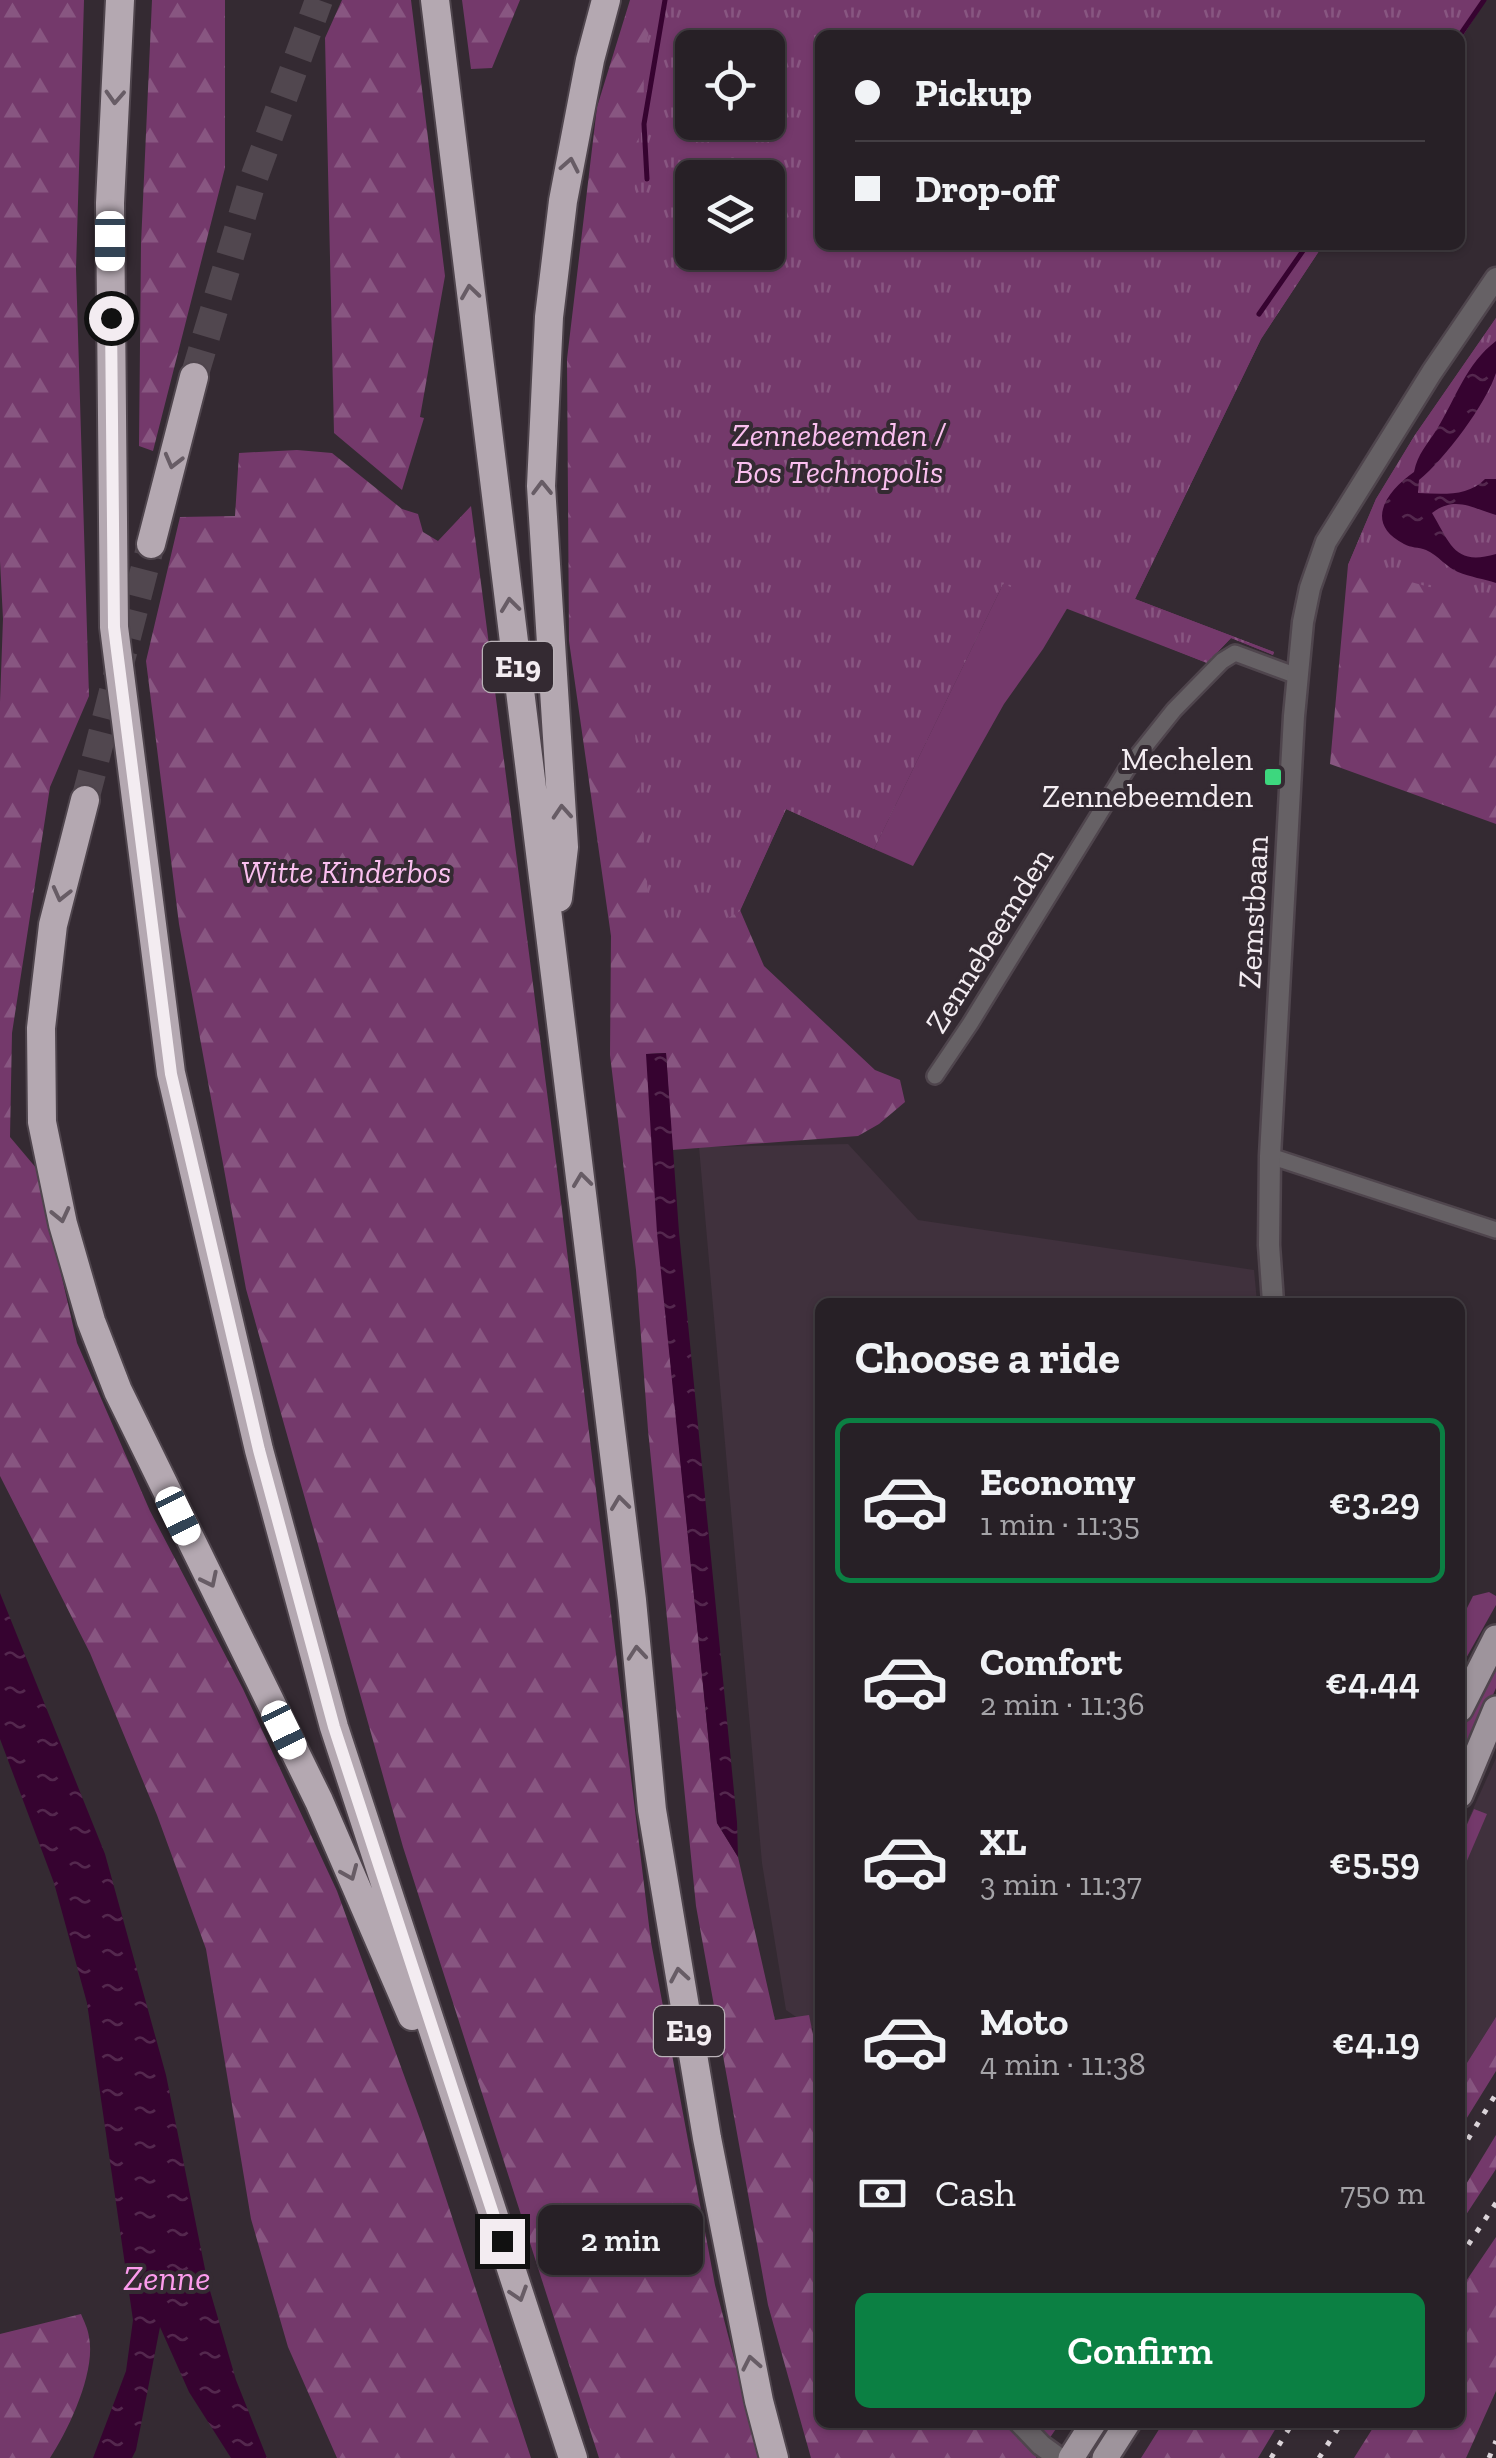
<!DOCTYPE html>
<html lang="en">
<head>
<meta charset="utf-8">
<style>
	body { margin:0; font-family:"Zilla Slab",serif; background:#2f282e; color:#f1f3f6; height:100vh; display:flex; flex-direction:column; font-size:38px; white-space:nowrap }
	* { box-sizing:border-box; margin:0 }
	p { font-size:32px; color:#a4a3a7 }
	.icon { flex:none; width:55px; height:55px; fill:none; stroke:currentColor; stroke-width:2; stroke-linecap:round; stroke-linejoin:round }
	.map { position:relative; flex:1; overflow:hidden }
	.details { position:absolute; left:815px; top:1298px; width:650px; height:1130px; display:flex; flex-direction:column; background:#272026; border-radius:15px; box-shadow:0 2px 8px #0004,0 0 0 2px #433e43 }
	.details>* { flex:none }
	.guide { position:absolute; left:815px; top:30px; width:650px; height:220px; border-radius:15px; box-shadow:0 2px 8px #0004,0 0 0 2px #433e43; display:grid; align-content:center; height:220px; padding:0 40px; background:#272026 }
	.controls { position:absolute; left:675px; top:30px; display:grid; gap:20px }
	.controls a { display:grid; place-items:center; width:110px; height:110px; border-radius:15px; background:#272026; box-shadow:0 2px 8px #0004,0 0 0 2px #433e43; font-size:50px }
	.end { position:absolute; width:45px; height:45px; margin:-22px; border:12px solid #f3ecf1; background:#111; box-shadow:0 0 0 5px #111 }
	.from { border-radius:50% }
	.bubble { position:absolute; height:70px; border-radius:15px; background:#272026; box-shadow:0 2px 8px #0004,0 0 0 2px #433e43; font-size:32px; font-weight:600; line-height:70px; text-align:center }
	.car { position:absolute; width:30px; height:60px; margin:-30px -15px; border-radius:12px; box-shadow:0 0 8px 2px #0007; background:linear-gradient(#fff 24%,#345 0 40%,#fff 0 76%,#345 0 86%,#fff 0) }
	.guide b { display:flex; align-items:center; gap:35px; height:95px; font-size:38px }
	.guide b+b { border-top:2px solid #433e43 }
	.guide i { width:25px; height:25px; background:#f1f3f6 }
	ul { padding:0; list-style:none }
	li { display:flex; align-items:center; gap:30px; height:165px; margin:0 20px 15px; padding:0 20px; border:5px solid transparent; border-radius:15px }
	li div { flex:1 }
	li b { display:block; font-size:38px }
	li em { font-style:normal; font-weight:600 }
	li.on { border-color:#0b8043 }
	li>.icon { width:90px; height:90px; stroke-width:1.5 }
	h2 { padding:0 40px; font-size:45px; line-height:120px }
	.pay { display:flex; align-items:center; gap:25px; height:110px; padding:0 40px; font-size:38px }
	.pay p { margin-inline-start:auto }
	.button { display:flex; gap:20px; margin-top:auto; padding:20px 40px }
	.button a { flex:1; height:115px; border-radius:15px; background:#0b8043; color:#fff; font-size:40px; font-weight:600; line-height:115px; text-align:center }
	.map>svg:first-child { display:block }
	.built { fill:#40313d }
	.grass { fill:#74396b }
	.forest { fill:url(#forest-firs); fill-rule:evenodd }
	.park { fill:url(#park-tufts); fill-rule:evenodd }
	.water { fill:url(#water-ripples) }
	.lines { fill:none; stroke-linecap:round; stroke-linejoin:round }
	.stream { stroke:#360330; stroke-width:5 }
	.motorway-tunnel { stroke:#51474f; stroke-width:28; stroke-dasharray:28 14; stroke-linecap:butt }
	.minor-casing { stroke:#4f454d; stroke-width:20 }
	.tertiary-casing { stroke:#4f454d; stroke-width:25 }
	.primary-casing { stroke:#4f454d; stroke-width:30 }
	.motorway-casing { stroke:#4f454d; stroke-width:32 }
	.minor { stroke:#666165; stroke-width:15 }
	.tertiary { stroke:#666165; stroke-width:20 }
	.primary { stroke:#9e949c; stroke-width:25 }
	.motorway { stroke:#b4a8b1; stroke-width:28 }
	.rail { stroke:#dbd4d9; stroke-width:5; stroke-dasharray:5 10; stroke-linecap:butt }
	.oneway { stroke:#675c65 }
	.route { stroke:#f3ecf1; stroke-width:12 }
	.poi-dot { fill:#3dd77e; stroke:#342a32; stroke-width:4 }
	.labels { text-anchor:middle; stroke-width:8; stroke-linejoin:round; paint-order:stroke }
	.shield { fill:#342a32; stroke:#bab2b8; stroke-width:2.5 }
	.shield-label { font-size:30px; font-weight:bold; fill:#f3ecf1 }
	.park-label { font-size:32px; font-style:italic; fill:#fabfef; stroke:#342a32 }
	.poi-label { font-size:32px; fill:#f3ecf1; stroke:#342a32; text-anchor:end }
	.street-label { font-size:32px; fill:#f3ecf1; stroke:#342a32 }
	.water-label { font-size:35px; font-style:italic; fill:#fb9bec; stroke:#342a32 }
</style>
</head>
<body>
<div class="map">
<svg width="1496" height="2458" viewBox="0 0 1496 2458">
	<defs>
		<pattern id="forest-firs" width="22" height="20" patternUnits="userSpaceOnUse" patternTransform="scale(2.5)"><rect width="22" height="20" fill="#74396b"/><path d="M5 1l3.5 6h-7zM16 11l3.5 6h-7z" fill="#885681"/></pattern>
		<pattern id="park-tufts" width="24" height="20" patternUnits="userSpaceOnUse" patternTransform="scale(2.5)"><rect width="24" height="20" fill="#74396b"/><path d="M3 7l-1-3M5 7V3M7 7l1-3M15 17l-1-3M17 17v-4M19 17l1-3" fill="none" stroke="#885681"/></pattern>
		<pattern id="water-ripples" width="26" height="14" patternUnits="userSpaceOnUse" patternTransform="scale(2.5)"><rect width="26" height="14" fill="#360330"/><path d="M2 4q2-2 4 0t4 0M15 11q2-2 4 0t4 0" fill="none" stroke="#54284e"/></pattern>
	</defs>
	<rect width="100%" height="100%" fill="#342a32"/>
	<path class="built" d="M848,1144L918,1220L1254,1270L1257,1302H820V2050L815,2030L786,2010L762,1863L699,1147Z
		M1496,1758V2017L1460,2074V1838Z"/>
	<path class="grass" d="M1323,245L1261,339L1135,599L1274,652L1273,655L1231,638L1207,663L1068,607L1043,649L1004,704L913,866L874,849L1003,584Z
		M1489,1592L1496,1596V1605L1460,1669V1622L1473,1596Z
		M1496,1662V1688L1460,1770V1732Z
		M1474,1809L1487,1814L1460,1877V1840Z"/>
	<path class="forest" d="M0,0H84L76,269L89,696L50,787L12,1033L10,1137L37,1169L77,1343L150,1511L243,1689L337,1891L421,2122L531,2458H337L288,2347L251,2219L206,1949L157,1815L90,1653L0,1476V702L3,619L0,561Z
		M152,0H225V168L153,451L139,446L141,244Z
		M342,0H411L445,276L420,417L424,418L402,490L334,433L325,38Z
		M462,0H520L492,68L471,69Z
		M630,0H1181L820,35V245L1003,584L874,849L786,809L740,910L764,966L875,1070L900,1080L905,1102L879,1124L858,1136L672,1150L666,1053L647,1054L662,1276L717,1823L738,1857L775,2020L809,2015L820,2068V2422L1060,2423L1036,2458H811L768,2305L696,1906L648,1430L636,1270L610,1055L611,936L569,641L567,359L597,107ZM692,48H768V122H692ZM692,178H768V252H692Z
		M1496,318V824L1330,764L1348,565L1376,499L1415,435Z
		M297,450L332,453L402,509L418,514L423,532L438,541L471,506L558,1177L651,1942L715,2285L760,2458H599L403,1847L246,1289L179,924L146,661L180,517L235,516L239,453Z
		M1496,2017V2071L1460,2129V2074Z
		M1496,2135V2169L1460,2224V2194Z
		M1496,2237V2391L1466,2458H1354L1376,2423L1460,2422V2290Z
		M81,2314C84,2321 88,2329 89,2337C96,2372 69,2429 50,2458H0V2334Z
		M1163,2423V2422L1279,2423L1258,2458H1141Z"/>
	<path class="park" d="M657,0H1486L1460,40V35H820V245H1323L1261,339L1135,599L1274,652L1273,655L1231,638L1207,663L1003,584L874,849L786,809L740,911L723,921L651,931L626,622L632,220L647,40ZM692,48H768V122H692ZM692,178H768V252H692Z
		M1496,318V605L1348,565L1376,499L1415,435Z"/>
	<path class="water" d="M1496,341C1496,350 1496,364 1496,373C1486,404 1445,459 1419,480L1418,493C1442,494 1468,497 1485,479H1496V515C1472,508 1455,495 1432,513C1451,545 1455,566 1496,554V583C1484,579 1470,577 1458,572C1447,568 1438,555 1426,550C1418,547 1411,548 1404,544C1363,523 1387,491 1414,472C1418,453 1427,445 1437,429C1456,398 1466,364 1496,341Z
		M666,1053L679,1232L737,1822L738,1857L717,1823L657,1233L646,1054Z
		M0,1593L105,1854L166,2075L208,2284L236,2380L267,2458H231L189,2392L160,2327L136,2450L132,2458H93L126,2371L133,2320L87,2003L54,1883L0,1739Z"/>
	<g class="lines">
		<path class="stream" d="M1460,35L1484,0
			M647,179L644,124L665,0
			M1259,314L1307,245"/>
		<path class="motorway-tunnel" d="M194,377L251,186L319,0
			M85,800L151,544"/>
		<g class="minor-casing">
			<path id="minor" d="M935,1076L970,1024L1127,769L1174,710L1222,661L1235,653L1297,676
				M1270,1156L1496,1230"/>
		</g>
		<g class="tertiary-casing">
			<path id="tertiary" d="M1273,1302L1269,1245L1270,1156L1294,716L1303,622L1310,588L1326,542L1432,372L1496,278
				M1019,2422L1041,2445L1059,2458"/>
		</g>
		<g class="primary-casing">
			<path id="primary" d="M1460,1709L1496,1638
				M1460,1795L1496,1709
				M1071,2458L1094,2422
				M1105,2458L1128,2422"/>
		</g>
		<g class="motorway-casing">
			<path id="motorway" d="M120,0L110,203L114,627L171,1073L259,1450L334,1727L573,2458
				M435,0L632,1600L652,1810L707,2138L759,2401L774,2458
				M151,544L194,377
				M85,800L53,925L41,1028L42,1122L63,1224L91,1321L118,1391L319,1801L412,2016
				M558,898L564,847L541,486L549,317L563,201L590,60L606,0"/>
		</g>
		<use href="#minor" class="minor"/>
		<use href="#tertiary" class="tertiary"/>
		<use href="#primary" class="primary"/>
		<use href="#motorway" class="motorway"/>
		<path class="rail" d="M1460,2152L1496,2094
			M1460,2257L1496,2203
			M1271,2458L1293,2422
			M1319,2458L1342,2422
			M1489,2458L1496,2441"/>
	</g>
	<defs><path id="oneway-chevron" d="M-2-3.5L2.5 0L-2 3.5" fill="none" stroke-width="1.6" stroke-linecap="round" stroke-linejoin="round" transform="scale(2.5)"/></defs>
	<g class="oneway">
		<use href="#oneway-chevron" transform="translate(115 97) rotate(93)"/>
		<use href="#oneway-chevron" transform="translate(570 165) rotate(-79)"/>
		<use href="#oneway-chevron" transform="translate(470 292) rotate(-98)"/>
		<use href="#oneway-chevron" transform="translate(173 461) rotate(105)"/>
		<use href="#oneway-chevron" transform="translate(542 488) rotate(-91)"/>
		<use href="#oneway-chevron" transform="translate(510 605) rotate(-97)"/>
		<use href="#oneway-chevron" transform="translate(562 812) rotate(-94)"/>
		<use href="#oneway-chevron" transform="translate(61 894) rotate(104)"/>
		<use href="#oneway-chevron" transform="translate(582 1180) rotate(-97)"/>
		<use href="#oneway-chevron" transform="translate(61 1215) rotate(77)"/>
		<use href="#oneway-chevron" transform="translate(620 1503) rotate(-97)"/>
		<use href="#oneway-chevron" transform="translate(210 1580) rotate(64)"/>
		<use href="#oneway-chevron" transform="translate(637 1653) rotate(-95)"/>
		<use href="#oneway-chevron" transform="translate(350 1873) rotate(67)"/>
		<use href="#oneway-chevron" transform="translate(679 1975) rotate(-100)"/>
		<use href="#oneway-chevron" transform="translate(519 2294) rotate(72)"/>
		<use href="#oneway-chevron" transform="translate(751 2363) rotate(-101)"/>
	</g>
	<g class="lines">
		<path class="route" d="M111,318L114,627L171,1074L259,1450L334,1727L502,2241"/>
	</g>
	<rect class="poi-dot" x="1263" y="767" width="20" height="20" rx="5"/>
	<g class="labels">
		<g class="shield">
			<rect x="483" y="642" width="70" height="50" rx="8"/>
			<rect x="654" y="2006" width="70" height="50" rx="8"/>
		</g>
		<g class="shield-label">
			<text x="518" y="677">E19</text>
			<text x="689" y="2041">E19</text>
		</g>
		<g class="park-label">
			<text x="839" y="446">Zennebeemden /<tspan x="839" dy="37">Bos Technopolis</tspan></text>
			<text x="346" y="883">Witte Kinderbos</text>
		</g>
		<g class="poi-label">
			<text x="1253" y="770">Mechelen<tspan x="1253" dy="37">Zennebeemden</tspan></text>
		</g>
		<g class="street-label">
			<text transform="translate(1253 912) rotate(-87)" y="11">Zemstbaan</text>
			<text transform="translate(989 940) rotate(-58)" y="11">Zennebeemden</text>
		</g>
		<g class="water-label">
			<text x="167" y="2290">Zenne</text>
		</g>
	</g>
</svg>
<div class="controls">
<a><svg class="icon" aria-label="locate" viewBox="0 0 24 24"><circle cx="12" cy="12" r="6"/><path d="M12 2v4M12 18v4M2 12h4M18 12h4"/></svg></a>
<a><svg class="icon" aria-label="layers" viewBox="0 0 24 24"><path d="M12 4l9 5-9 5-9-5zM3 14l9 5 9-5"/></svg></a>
</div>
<i class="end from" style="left:111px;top:318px"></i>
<i class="end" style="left:502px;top:2241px"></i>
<div class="bubble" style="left:538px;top:2205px;width:165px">2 min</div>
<i class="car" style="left:110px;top:241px;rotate:180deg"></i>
<i class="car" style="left:178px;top:1516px;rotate:154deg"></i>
<i class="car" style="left:284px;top:1730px;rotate:154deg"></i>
<div class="guide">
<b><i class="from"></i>Pickup</b>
<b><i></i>Drop-off</b>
</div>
<section class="details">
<h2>Choose a ride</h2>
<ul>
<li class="on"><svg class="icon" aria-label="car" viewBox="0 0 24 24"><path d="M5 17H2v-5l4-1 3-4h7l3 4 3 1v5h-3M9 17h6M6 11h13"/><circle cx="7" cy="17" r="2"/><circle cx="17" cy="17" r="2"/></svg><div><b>Economy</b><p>1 min · 11:35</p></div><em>€3.29</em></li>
<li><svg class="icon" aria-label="car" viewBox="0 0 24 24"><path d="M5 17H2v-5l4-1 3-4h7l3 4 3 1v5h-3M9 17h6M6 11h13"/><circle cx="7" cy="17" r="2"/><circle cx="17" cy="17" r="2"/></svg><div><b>Comfort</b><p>2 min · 11:36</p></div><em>€4.44</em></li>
<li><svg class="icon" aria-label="car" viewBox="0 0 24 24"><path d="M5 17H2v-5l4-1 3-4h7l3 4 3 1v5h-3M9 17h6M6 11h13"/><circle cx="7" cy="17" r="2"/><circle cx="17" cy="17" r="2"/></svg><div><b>XL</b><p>3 min · 11:37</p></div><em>€5.59</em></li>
<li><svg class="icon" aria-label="car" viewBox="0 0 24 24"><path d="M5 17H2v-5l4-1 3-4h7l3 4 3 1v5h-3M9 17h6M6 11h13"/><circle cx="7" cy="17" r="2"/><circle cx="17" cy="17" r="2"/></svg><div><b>Moto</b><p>4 min · 11:38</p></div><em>€4.19</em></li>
</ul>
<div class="pay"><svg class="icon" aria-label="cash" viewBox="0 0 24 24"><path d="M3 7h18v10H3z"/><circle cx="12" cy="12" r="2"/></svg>Cash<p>750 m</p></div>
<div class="button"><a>Confirm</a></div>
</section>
</div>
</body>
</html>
